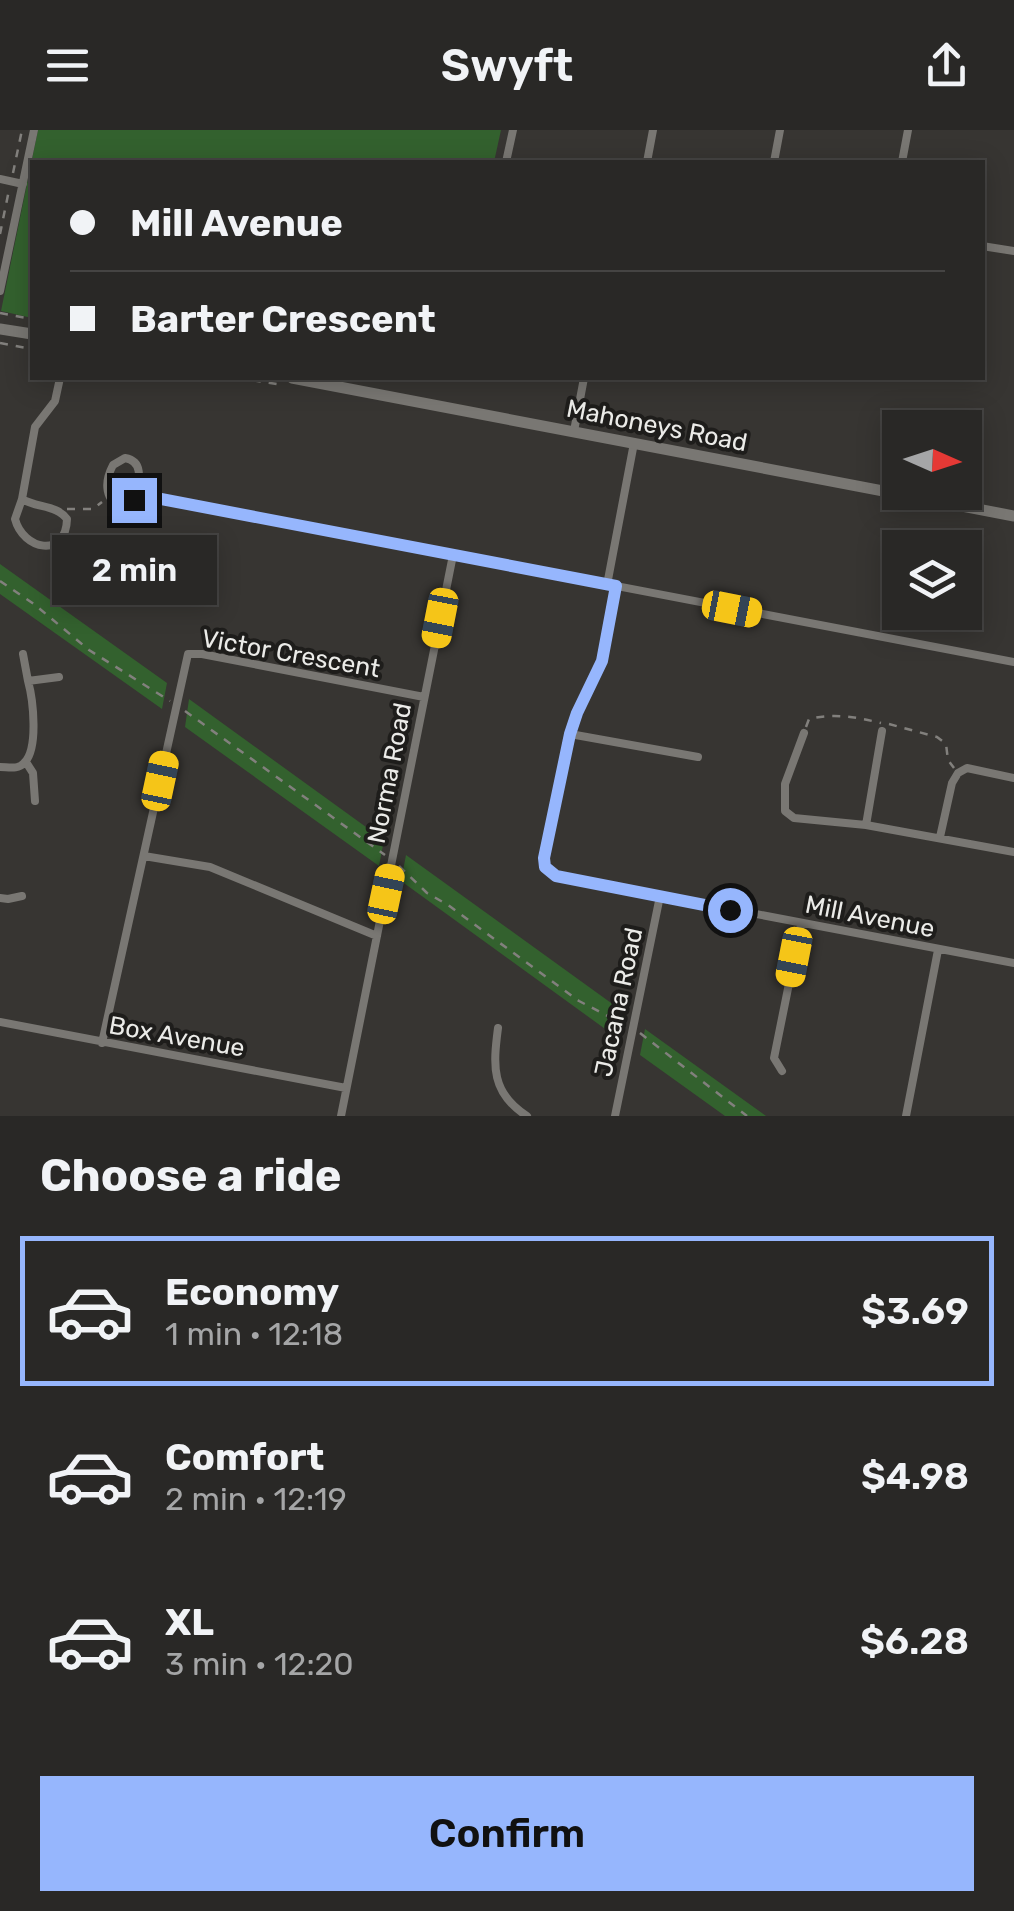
<!DOCTYPE html>
<html lang="en">
<head>
<meta charset="utf-8">
<style>
	body { margin:0; font-family:Rubik,sans-serif; background:#353432; color:#f1f3f6; height:100vh; display:flex; flex-direction:column; font-size:38px; white-space:nowrap }
	* { box-sizing:border-box; margin:0 }
	p { font-size:32px; color:#a5a6a7 }
	.icon { flex:none; width:55px; height:55px; fill:none; stroke:currentColor; stroke-width:2; stroke-linecap:round; stroke-linejoin:round }
	.map { position:relative; height:986px; overflow:hidden }
	.sheet { display:flex; flex-direction:column; background:#292826; flex:1 }
	.sheet>* { flex:none }
	.banner { position:absolute; left:30px; top:30px; width:955px; height:220px; border-radius:0px; box-shadow:0 5px 25px #0003,0 0 0 2px #454443; display:grid; align-content:center; height:220px; padding:0 40px; background:#292826 }
	.needle { width:65px; rotate:93deg }
	.buttons { position:absolute; left:882px; top:280px; display:grid; gap:20px }
	.buttons a { display:grid; place-items:center; width:100px; height:100px; border-radius:0px; background:#292826; box-shadow:0 5px 25px #0003,0 0 0 2px #454443; font-size:50px }
	.end { position:absolute; width:45px; height:45px; margin:-22px; border:12px solid #96b6fd; background:#111; box-shadow:0 0 0 5px #111 }
	.from { border-radius:50% }
	.bubble { position:absolute; height:70px; border-radius:0px; background:#292826; box-shadow:0 5px 25px #0003,0 0 0 2px #454443; font-size:32px; font-weight:600; line-height:70px; text-align:center }
	.car { position:absolute; width:30px; height:60px; margin:-30px -15px; border-radius:12px; box-shadow:0 0 8px 2px #0007; background:linear-gradient(#f5c518 24%,#345 0 40%,#f5c518 0 76%,#345 0 86%,#f5c518 0) }
	.banner b { display:flex; align-items:center; gap:35px; height:95px; font-size:38px }
	.banner b+b { border-top:2px solid #454443 }
	.banner i { width:25px; height:25px; background:#f1f3f6 }
	ul { padding:0; list-style:none }
	li { display:flex; align-items:center; gap:30px; height:150px; margin:0 20px 15px; padding:0 20px; border:5px solid transparent; border-radius:0px }
	li div { flex:1 }
	li b { display:block; font-size:38px }
	li em { font-style:normal; font-weight:600 }
	li.selected { border-color:#96b6fd }
	li>.icon { width:90px; height:90px; stroke-width:1.5 }
	h2 { padding:0 40px; font-size:45px; line-height:120px }
	.cta { display:flex; gap:20px; margin-top:auto; padding:20px 40px }
	.cta a { flex:1; height:115px; border-radius:0px; background:#96b6fd; color:#111; font-size:40px; font-weight:600; line-height:115px; text-align:center }
	header { display:flex; justify-content:space-between; align-items:center; height:130px; padding:0 40px; background:#292826; font-size:45px; font-weight:600 }
	.map>svg:first-child { display:block }
	.green { fill:#33612e }
	.lines { fill:none; stroke-linecap:round; stroke-linejoin:round }
	.path { stroke:#82807d; stroke-width:2.5; stroke-dasharray:8 8; stroke-linecap:butt }
	.minor { stroke:#797773; stroke-width:8 }
	.secondary { stroke:#797773; stroke-width:11 }
	.route { stroke:#96b6fd; stroke-width:12 }
	.labels { text-anchor:middle; stroke-width:8; stroke-linejoin:round; paint-order:stroke }
	.street-label { font-size:25px; fill:#ebebe8; stroke:#1e1d1b }
</style>
</head>
<body>
<header><svg class="icon" aria-label="menu" viewBox="0 0 24 24"><path d="M4 6h16M4 12h16M4 18h16"/></svg>Swyft<svg class="icon" aria-label="share" viewBox="0 0 24 24"><path d="M12 15V3M7 8l5-5 5 5M5 13v7h14v-7"/></svg></header>
<div class="map">
<svg width="1014" height="986" viewBox="0 0 1014 986">
	<rect width="100%" height="100%" fill="#373532"/>
	<path class="green" d="M38,0H501L494,32H32V188L1,181Z
		M0,434L167,553L162,579L0,464Z
		M189,569L384,710L379,736L185,597Z
		M406,725L625,883L619,909L401,751Z
		M645,899L766,986H725L640,925Z"/>
	<g class="lines">
		<path class="path" d="M13,43L22,0
			M0,104L9,60
			M0,183L32,189
			M0,213L32,219
			M237,248L284,255
			M67,379H93L102,372
			M0,451L34,474L89,520L170,571
			M185,581L385,725
			M889,594L937,607L946,614L948,630L954,638
			M806,597L809,589C834,583 856,587 881,593
			M399,736L427,763L448,775L579,871L625,895
			M640,903L747,986"/>
		<path class="minor" d="M506,32L513,0
			M647,32L653,0
			M774,32L780,0
			M902,32L908,0
			M0,49L23,54
			M982,116L1014,121
			M0,161L34,0
			M574,301L584,248
			M125,328C147,332 137,355 134,370L125,377C104,373 104,352 113,335Z
			M135,364L1014,532
			M22,369C37,378 57,375 67,389C66,429 23,420 15,389L22,369L35,297L55,271L60,248
			M607,455L634,313
			M617,457L602,531L577,583L570,604L544,728C544,738 548,741 556,746L1014,833
			M23,524L28,551L59,547
			M804,603L785,654V681L794,688L866,695L1014,722
			M570,604L698,627
			M26,632L33,643L35,671
			M0,637C8,637 18,640 24,633C39,619 33,569 28,551
			M866,695L882,601
			M940,707L952,653L958,643L967,638L1014,648
			M144,726L210,737L377,806
			M0,768L8,769L22,766
			M0,892L346,958
			M498,898C493,936 491,963 527,986
			M102,913L188,524H202L424,567
			M782,941L774,928L801,794
			M341,986L453,425
			M615,986L660,766
			M906,986L938,820"/>
		<path class="secondary" d="M0,199L32,204
			M292,248L1014,386"/>
	</g>
	<g class="lines">
		<path class="route" d="M134,370L135,364L616,456L602,531L577,583L570,604L544,728L545,737L556,746L730,780"/>
	</g>
	<g class="labels">
		<g class="street-label">
			<text transform="translate(657 295) rotate(11)" y="9">Mahoneys Road</text>
			<text transform="translate(291 523) rotate(10)" y="9">Victor Crescent</text>
			<text transform="translate(389 643) rotate(-79)" y="9">Norma Road</text>
			<text transform="translate(870 786) rotate(11)" y="9">Mill Avenue</text>
			<text transform="translate(618 872) rotate(-78)" y="9">Jacana Road</text>
			<text transform="translate(177 906) rotate(10)" y="9">Box Avenue</text>
		</g>
	</g>
</svg>
<div class="buttons">
<a><svg class="needle" viewBox="-14 -14 28 28"><path d="M0-13l5 13h-10z" fill="#e53935"/><path d="M0 13l5-13h-10z" fill="#a5a6a7"/></svg></a>
<a><svg class="icon" aria-label="layers" viewBox="0 0 24 24"><path d="M12 4l9 5-9 5-9-5zM3 14l9 5 9-5"/></svg></a>
</div>
<i class="end from" style="left:730px;top:780px"></i>
<i class="end" style="left:134px;top:370px"></i>
<div class="bubble" style="left:52px;top:405px;width:165px">2 min</div>
<i class="car" style="left:732px;top:479px;rotate:101deg"></i>
<i class="car" style="left:440px;top:488px;rotate:191deg"></i>
<i class="car" style="left:160px;top:651px;rotate:12deg"></i>
<i class="car" style="left:386px;top:764px;rotate:12deg"></i>
<i class="car" style="left:794px;top:827px;rotate:191deg"></i>
<div class="banner">
<b><i class="from"></i>Mill Avenue</b>
<b><i></i>Barter Crescent</b>
</div>
</div>
<section class="sheet">
<h2>Choose a ride</h2>
<ul>
<li class="selected"><svg class="icon" aria-label="car" viewBox="0 0 24 24"><path d="M5 17H2v-5l4-1 3-4h7l3 4 3 1v5h-3M9 17h6M6 11h13"/><circle cx="7" cy="17" r="2"/><circle cx="17" cy="17" r="2"/></svg><div><b>Economy</b><p>1 min · 12:18</p></div><em>$3.69</em></li>
<li><svg class="icon" aria-label="car" viewBox="0 0 24 24"><path d="M5 17H2v-5l4-1 3-4h7l3 4 3 1v5h-3M9 17h6M6 11h13"/><circle cx="7" cy="17" r="2"/><circle cx="17" cy="17" r="2"/></svg><div><b>Comfort</b><p>2 min · 12:19</p></div><em>$4.98</em></li>
<li><svg class="icon" aria-label="car" viewBox="0 0 24 24"><path d="M5 17H2v-5l4-1 3-4h7l3 4 3 1v5h-3M9 17h6M6 11h13"/><circle cx="7" cy="17" r="2"/><circle cx="17" cy="17" r="2"/></svg><div><b>XL</b><p>3 min · 12:20</p></div><em>$6.28</em></li>
</ul>
<div class="cta"><a>Confirm</a></div>
</section>
</body>
</html>
